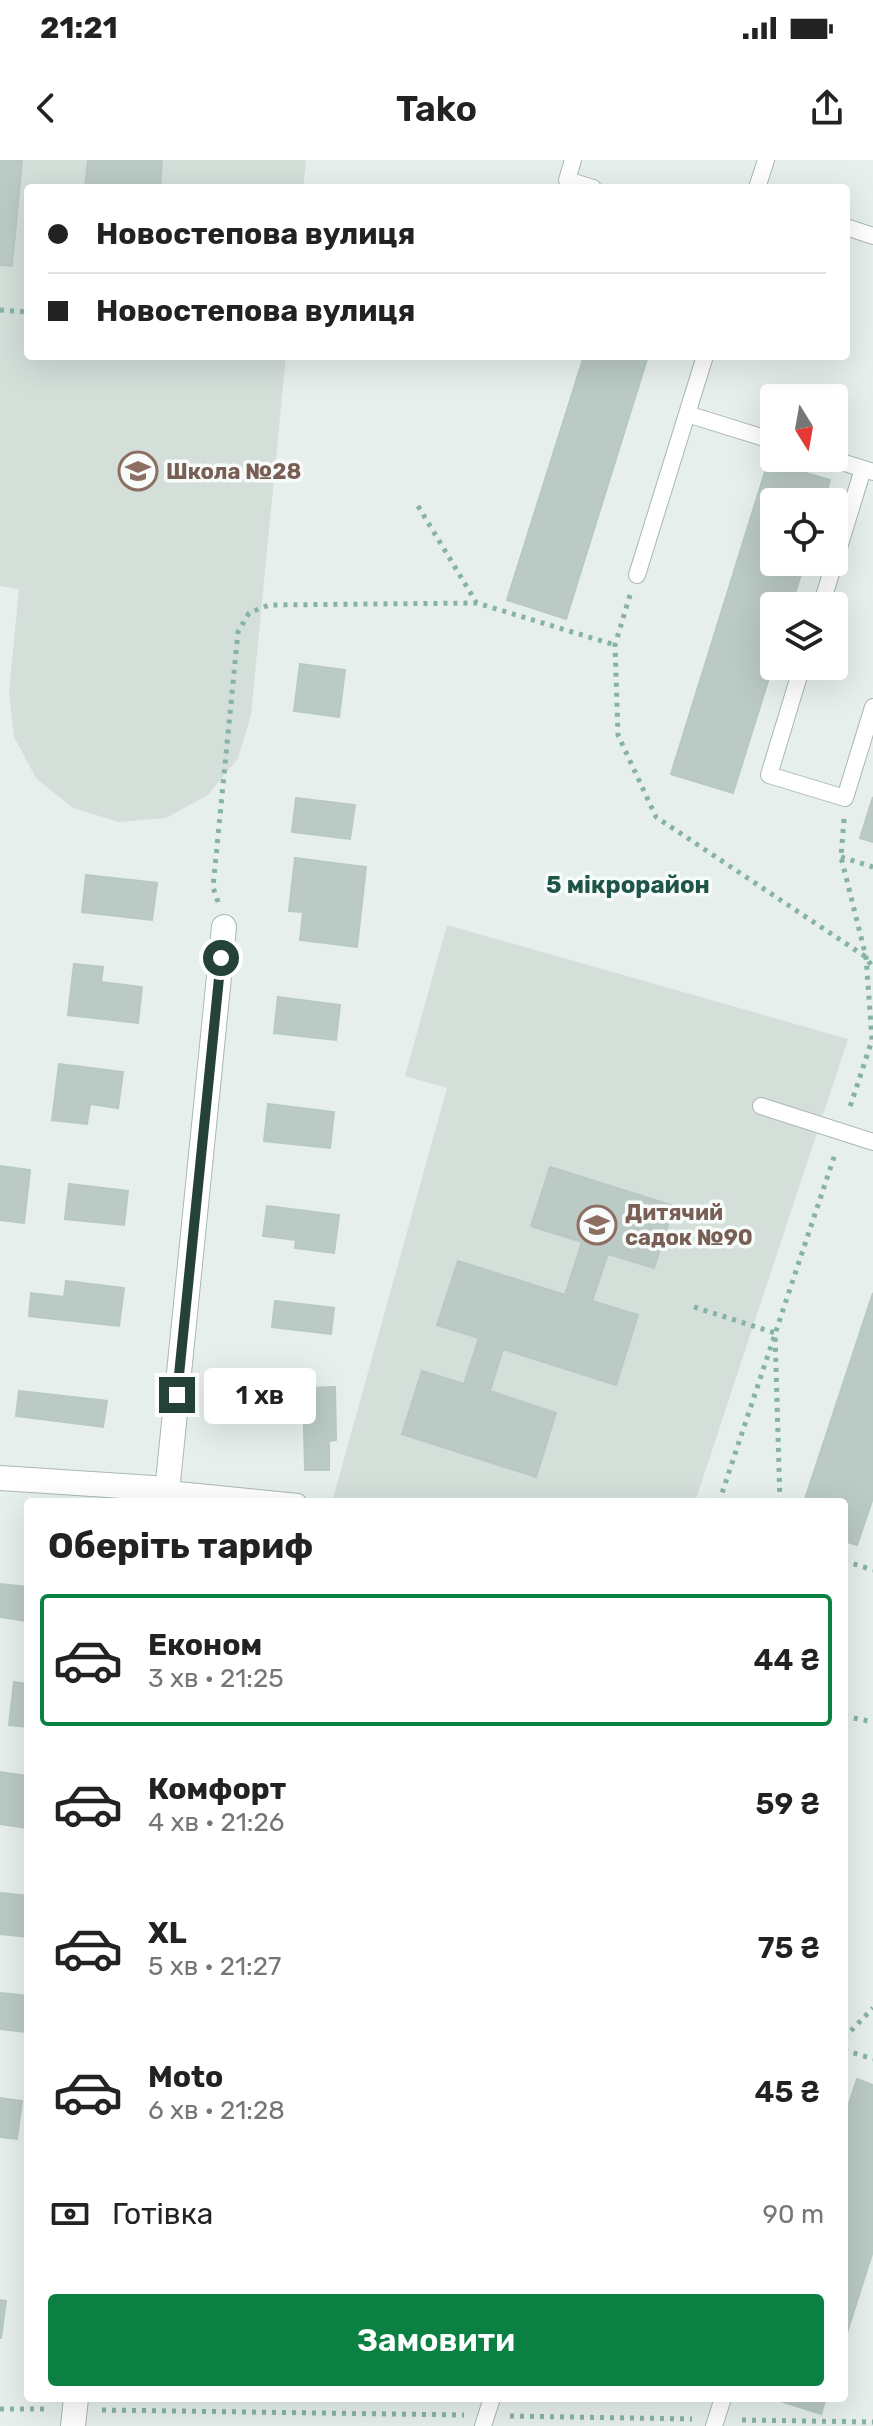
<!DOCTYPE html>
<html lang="uk">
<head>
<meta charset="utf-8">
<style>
	body { margin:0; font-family:Rubik,sans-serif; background:#f6f6f6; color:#222; height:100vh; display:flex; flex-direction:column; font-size:30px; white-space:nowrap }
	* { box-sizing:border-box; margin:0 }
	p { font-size:26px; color:#767676 }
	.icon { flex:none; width:44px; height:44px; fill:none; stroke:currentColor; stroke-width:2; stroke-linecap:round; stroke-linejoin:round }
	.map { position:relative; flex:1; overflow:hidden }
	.drawer { position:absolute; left:24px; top:1338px; width:824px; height:904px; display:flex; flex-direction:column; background:#fff; border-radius:8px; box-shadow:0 8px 32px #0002 }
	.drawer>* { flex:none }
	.hud { position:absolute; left:24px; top:24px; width:826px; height:176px; border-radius:8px; box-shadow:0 8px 32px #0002; display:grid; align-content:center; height:176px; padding:0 24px; background:#fff }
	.needle { width:52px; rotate:169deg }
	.fabs { position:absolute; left:760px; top:224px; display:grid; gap:16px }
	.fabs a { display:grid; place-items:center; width:88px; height:88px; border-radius:8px; background:#fff; box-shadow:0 8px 32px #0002; font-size:40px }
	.end { position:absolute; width:36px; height:36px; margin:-18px; border:10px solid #24423a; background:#fff; box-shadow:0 0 0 4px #fff }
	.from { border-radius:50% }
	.bubble { position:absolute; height:56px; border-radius:8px; background:#fff; box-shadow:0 8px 32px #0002; font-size:26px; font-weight:600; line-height:56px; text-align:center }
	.hud b { display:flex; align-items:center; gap:28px; height:76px; font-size:30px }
	.hud b+b { border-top:2px solid #e0e0e0 }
	.hud i { width:20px; height:20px; background:#222 }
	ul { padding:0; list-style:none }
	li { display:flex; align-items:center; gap:24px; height:132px; margin:0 16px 12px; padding:0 8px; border:4px solid transparent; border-radius:8px }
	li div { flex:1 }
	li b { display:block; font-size:30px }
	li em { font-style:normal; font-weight:600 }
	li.active { border-color:#0b8043 }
	li>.icon { width:72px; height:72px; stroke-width:1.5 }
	h2 { padding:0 24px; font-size:36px; line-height:96px }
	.pay { display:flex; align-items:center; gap:20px; height:88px; padding:0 24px; font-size:30px }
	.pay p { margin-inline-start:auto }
	.button { display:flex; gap:16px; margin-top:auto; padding:16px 24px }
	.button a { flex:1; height:92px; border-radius:8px; background:#0b8043; color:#fff; font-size:32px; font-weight:600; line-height:92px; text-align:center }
	.status { display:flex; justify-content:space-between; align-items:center; height:56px; padding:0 40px; background:#fff; direction:ltr }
	.status svg { height:22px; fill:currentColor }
	header { display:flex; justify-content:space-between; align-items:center; height:104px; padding:0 24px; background:#fff; font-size:36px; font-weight:600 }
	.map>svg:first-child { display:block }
	.built { fill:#d4dfda }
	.building { fill:#bbcac4; stroke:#b8c9c2; stroke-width:2 }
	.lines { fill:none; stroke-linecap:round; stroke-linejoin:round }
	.lane-casing { stroke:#a8b8b2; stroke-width:18 }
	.street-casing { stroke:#a8b8b2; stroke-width:26 }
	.path { stroke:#86b3a5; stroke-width:5; stroke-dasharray:4 6; stroke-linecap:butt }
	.lane { stroke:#fff; stroke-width:16 }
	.street { stroke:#fff; stroke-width:24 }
	.route { stroke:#24423a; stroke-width:10 }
	.labels { text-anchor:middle; stroke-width:7; stroke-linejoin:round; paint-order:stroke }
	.education-label { font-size:22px; font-weight:bold; fill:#785e54; stroke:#f7fbf9; text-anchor:start }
	.neighbourhood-label { font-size:24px; font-weight:bold; fill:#1f5548; stroke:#f7fbf9 }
</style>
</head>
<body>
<div class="status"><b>21:21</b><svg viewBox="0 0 49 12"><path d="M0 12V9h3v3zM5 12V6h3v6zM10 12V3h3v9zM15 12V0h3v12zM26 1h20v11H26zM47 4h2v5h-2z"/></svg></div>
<header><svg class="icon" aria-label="back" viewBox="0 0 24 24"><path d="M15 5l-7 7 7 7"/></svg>Tako<svg class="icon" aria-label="share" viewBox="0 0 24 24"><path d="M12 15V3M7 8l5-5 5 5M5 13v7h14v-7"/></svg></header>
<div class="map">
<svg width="873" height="2266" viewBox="0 0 873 2266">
	<rect width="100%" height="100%" fill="#e6efeb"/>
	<path class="built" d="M0,0H306L303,28H28V196H286L251,555L238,598L208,635L166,658L119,662L73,648L36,618L14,577L9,532L19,429L0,426Z
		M447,765L848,879L695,1342H332L447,928L405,916Z"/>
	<path class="building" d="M0,0H22L12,106L0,105Z
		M88,0H162L160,28H85Z
		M584,196H648L566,459L507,440Z
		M768,302L830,320L824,342H774V402H805L791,446H774V502L733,633L671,614Z
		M300,504L345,510L339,557L294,551Z
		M873,637V682L860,678Z
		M296,638L355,645L350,679L292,672Z
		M295,698L366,707L357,787L300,780L303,752L289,751Z
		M86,715L157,723L152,760L82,752Z
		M74,804L103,807L101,822L142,827L138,863L68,855Z
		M278,837L340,845L336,880L274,873Z
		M59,904L123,912L118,948L90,944L87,964L52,960Z
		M268,944L334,952L330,988L264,981Z
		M0,1006L30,1010L24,1063L0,1060Z
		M550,1007L674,1046L654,1108L608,1094L592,1141L638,1155L616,1225L503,1189L490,1231L556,1253L536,1317L402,1274L422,1211L464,1224L479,1178L437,1165L458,1101L565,1135L582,1082L531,1066Z
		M69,1024L128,1031L124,1065L65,1059Z
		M267,1046L339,1055L334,1093L295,1088L296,1080L263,1076Z
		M66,1121L124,1128L119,1166L29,1156L31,1133L64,1137Z
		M873,1133V1338L857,1385L844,1381V1342H804Z
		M275,1141L334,1148L331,1174L272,1167Z
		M335,1227L336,1280L329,1281V1310H305L303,1228Z
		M19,1231L107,1241L103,1267L16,1256Z
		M0,1424L28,1427V1461L0,1457Z
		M14,1522L28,1524V1567L9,1565Z
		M0,1612L28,1616V1668L0,1664Z
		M0,1733L28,1736V1777L0,1774Z
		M0,1833L28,1836L25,1872L0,1869Z
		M857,1919L873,1925V2091L844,2182V1959Z
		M0,1938L22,1941L17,1979L0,1977Z
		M0,2140L6,2141L1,2178H0Z
		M771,2238H826L821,2254Z"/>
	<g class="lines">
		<g class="lane-casing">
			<path id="lane" d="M573,0L567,20L593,28
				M757,28L766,0
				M846,67L873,76
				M687,254L774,281
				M829,298L873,312
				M637,415L705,196
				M821,446L863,309
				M802,506L769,615L845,638L873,547
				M761,946L873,982
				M168,1329L298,1342
				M483,2266L492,2238
				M714,2266L723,2238"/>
		</g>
		<g class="street-casing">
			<path id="street" d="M0,1318L168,1329
				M166,1342L224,767
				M73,2266L76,2238"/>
		</g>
		<path class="path" d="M0,150L28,152
			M418,346L476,442
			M630,435L615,485L618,575L656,657L866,797L873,808
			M844,659L841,697L866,797L872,880L849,950
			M841,697L873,707
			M218,742L213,727L238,472L249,453L269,445L477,443L615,485
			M694,1147L775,1173L780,1342
			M719,1342L835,994
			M844,1401L873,1410
			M844,1556L873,1562
			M844,1878L873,1848
			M844,1890L873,1899
			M0,2249H48
			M102,2250L464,2255
			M510,2256L692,2259
			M742,2260L873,2262"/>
		<use href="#lane" class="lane"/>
		<use href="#street" class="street"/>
	</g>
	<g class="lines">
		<path class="route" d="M177,1235L221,798"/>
	</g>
	<defs>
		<g id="school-ring" transform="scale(2)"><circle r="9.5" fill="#f7fbf9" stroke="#8d6e63" stroke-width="1.5"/><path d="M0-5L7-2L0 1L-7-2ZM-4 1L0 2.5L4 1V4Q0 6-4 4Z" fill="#8d6e63"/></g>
	</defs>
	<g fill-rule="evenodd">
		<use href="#school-ring" x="138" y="311"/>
		<use href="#school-ring" x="597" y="1065"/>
	</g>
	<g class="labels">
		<g class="education-label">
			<text x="166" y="319">Школа №28</text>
			<text x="625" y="1060">Дитячий<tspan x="625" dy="25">садок №90</tspan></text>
		</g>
		<g class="neighbourhood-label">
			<text x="628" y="733">5 мікрорайон</text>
		</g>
	</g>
</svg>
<div class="fabs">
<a><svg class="needle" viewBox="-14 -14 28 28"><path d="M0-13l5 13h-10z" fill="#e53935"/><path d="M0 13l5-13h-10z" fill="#767676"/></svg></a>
<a><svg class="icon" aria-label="locate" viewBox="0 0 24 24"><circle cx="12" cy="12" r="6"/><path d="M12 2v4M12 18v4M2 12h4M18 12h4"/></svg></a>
<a><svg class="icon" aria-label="layers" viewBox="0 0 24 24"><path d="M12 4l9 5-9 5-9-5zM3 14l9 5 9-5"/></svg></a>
</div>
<i class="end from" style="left:221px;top:798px"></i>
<i class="end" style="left:177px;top:1235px"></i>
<div class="bubble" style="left:204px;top:1208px;width:112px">1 хв</div>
<div class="hud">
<b><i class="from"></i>Новостепова вулиця</b>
<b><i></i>Новостепова вулиця</b>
</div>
<section class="drawer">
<h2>Оберіть тариф</h2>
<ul>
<li class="active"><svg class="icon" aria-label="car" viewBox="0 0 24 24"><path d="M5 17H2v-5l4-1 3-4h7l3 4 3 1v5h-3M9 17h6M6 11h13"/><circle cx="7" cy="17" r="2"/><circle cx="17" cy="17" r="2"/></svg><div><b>Економ</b><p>3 хв · 21:25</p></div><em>44 ₴</em></li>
<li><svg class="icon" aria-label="car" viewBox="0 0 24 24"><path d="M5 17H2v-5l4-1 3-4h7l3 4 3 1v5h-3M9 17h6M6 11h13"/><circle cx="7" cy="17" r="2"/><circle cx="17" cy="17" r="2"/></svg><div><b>Комфорт</b><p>4 хв · 21:26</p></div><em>59 ₴</em></li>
<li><svg class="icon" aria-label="car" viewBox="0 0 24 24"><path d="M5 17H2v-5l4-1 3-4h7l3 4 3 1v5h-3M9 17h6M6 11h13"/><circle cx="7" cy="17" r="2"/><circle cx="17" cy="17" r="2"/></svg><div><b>XL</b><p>5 хв · 21:27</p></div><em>75 ₴</em></li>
<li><svg class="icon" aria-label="car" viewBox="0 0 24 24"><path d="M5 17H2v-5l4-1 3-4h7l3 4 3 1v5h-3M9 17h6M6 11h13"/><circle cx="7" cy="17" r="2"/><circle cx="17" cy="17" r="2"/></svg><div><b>Moto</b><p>6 хв · 21:28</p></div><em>45 ₴</em></li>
</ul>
<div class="pay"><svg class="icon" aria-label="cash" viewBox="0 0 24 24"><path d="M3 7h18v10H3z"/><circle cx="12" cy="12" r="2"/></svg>Готівка<p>90 m</p></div>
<div class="button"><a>Замовити</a></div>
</section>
</div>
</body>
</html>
